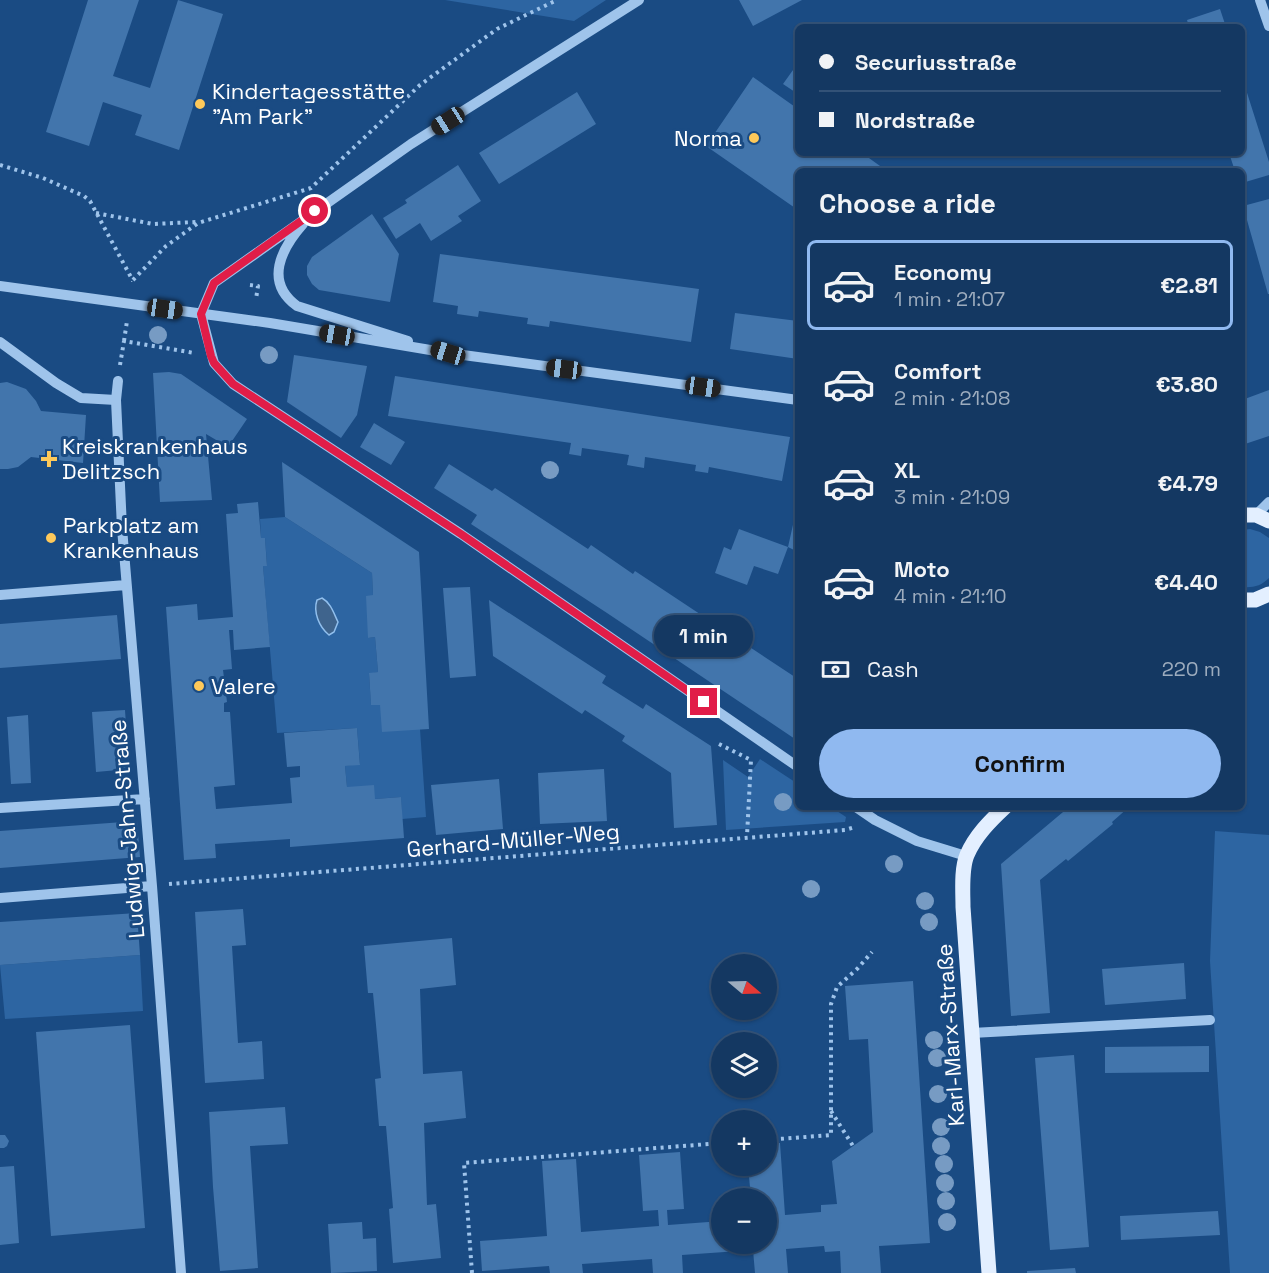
<!DOCTYPE html>
<html lang="en">
<head>
<meta charset="utf-8">
<style>
	body { margin:0; font-family:"Space Grotesk",sans-serif; background:#1d3f68; color:#f1f3f6; height:100vh; display:flex; flex-direction:column; font-size:22px; white-space:nowrap }
	* { box-sizing:border-box; margin:0 }
	p { font-size:20px; color:#9dacbe }
	.icon { flex:none; width:33px; height:33px; fill:none; stroke:currentColor; stroke-width:2; stroke-linecap:round; stroke-linejoin:round }
	.map { position:relative; flex:1; overflow:hidden }
	.sheet { position:absolute; left:795px; top:168px; width:450px; height:642px; display:flex; flex-direction:column; background:#143862; border-radius:9px; box-shadow:0 2px 4px #0004,0 0 0 2px #335277 }
	.sheet>* { flex:none }
	.hud { position:absolute; left:795px; top:24px; width:450px; height:132px; border-radius:9px; box-shadow:0 2px 4px #0004,0 0 0 2px #335277; display:grid; align-content:center; height:132px; padding:0 24px; background:#143862 }
	.needle { width:39px; rotate:109deg }
	.tools { position:absolute; left:711px; top:954px; display:grid; gap:12px }
	.tools a { display:grid; place-items:center; width:66px; height:66px; border-radius:50%; background:#143862; box-shadow:0 2px 4px #0004,0 0 0 2px #335277; font-size:30px }
	.end { position:absolute; width:27px; height:27px; margin:-14px; border:8px solid #e11d48; background:#fff; box-shadow:0 0 0 3px #fff }
	.from { border-radius:50% }
	.bubble { position:absolute; height:42px; border-radius:21px; background:#143862; box-shadow:0 2px 4px #0004,0 0 0 2px #335277; font-size:20px; font-weight:800; line-height:42px; text-align:center }
	.car { position:absolute; width:18px; height:36px; margin:-18px -9px; border-radius:8px; box-shadow:0 0 4px 2px #0007; background:linear-gradient(#222 24%,#8ab4d8 0 40%,#222 0 76%,#8ab4d8 0 86%,#222 0) }
	.hud b { display:flex; align-items:center; gap:21px; height:57px; font-size:22px }
	.hud b+b { border-top:2px solid #335277 }
	.hud i { width:15px; height:15px; background:#f1f3f6 }
	ul { padding:0; list-style:none }
	li { display:flex; align-items:center; gap:18px; height:90px; margin:0 12px 9px; padding:0 12px; border:3px solid transparent; border-radius:9px }
	li div { flex:1 }
	li b { display:block; font-size:22px }
	li em { font-style:normal; font-weight:800 }
	li.active { border-color:#90b9f0 }
	li>.icon { width:54px; height:54px; stroke-width:1.5 }
	h2 { padding:0 24px; font-size:27px; line-height:72px }
	.pay { display:flex; align-items:center; gap:15px; height:66px; padding:0 24px; font-size:22px }
	.pay p { margin-inline-start:auto }
	.cta { display:flex; gap:12px; margin-top:auto; padding:12px 24px }
	.cta a { flex:1; height:69px; border-radius:36px; background:#90b9f0; color:#111; font-size:24px; font-weight:800; line-height:69px; text-align:center }
	.map>svg:first-child { display:block }
	.green { fill:#2d65a2 }
	.water { fill:#3f648d; stroke:#91bfed; stroke-width:1.5 }
	.building { fill:#4275ac }
	.lines { fill:none; stroke-linecap:round; stroke-linejoin:round }
	.path { stroke:#9fc4eb; stroke-width:4; stroke-dasharray:3 4.5; stroke-linecap:butt }
	.minor { stroke:#9fc4eb; stroke-width:10 }
	.major { stroke:#e3efff; stroke-width:15 }
	.tree { fill:#779bc3 }
	.route { stroke:#e11d48; stroke-width:8 }
	.poi-dot { fill:#fec95a; stroke:#1a4b83; stroke-width:2 }
	.labels { text-anchor:middle; stroke-width:6; stroke-linejoin:round; paint-order:stroke }
	.poi-label { font-size:22px; fill:#fff; stroke:#1a4b83; text-anchor:start }
	.street-label { font-size:22px; fill:#fff; stroke:#1a4b83 }
</style>
</head>
<body>
<div class="map">
<svg width="1269" height="1273" viewBox="0 0 1269 1273">
	<rect width="100%" height="100%" fill="#1a4b83"/>
	<path class="green" d="M445,0H606L574,21Z
		M285,517L372,573L373,595L368,638L375,637L378,672L369,674L371,704L380,705L420,729L426,817L402,819L401,797L375,799L347,787L345,766L360,764L357,728L277,733L263,566L267,565L265,538H261L260,519Z
		M1250,529L1260,532L1269,538V578C1261,586 1253,588 1242,587V530Z
		M760,759L798,784V807H831L846,817L845,822L726,830L723,760L748,777Z
		M1215,831L1269,835V1273H1230L1210,961Z
		M140,955L143,1011L5,1019L0,965Z"/>
	<path class="water" d="M322,598C331,603 334,614 338,622L334,632L329,635C319,627 313,612 317,600Z"/>
	<path class="building" d="M88,0H139L113,76L150,88L178,0L223,14L179,150L135,135L142,115L103,102L89,146L46,132Z
		M739,0H802L753,26Z
		M1220,9L1226,27H1189L1187,20Z
		M798,63V94L783,84Z
		M753,77L798,109V153H862L887,171H798V210L706,146Z
		M1242,77L1269,162V175L1242,183V171H1235L1229,153H1242Z
		M577,92L596,124L499,184L479,153Z
		M458,165L481,201L458,216L462,221L431,241L420,223L396,239L383,218L407,203L405,200Z
		M1269,199V294H1268L1243,206Z
		M372,214L399,254L390,302L319,290L312,284L307,275V266L312,257Z
		M440,254L699,289L691,342L550,321L549,327L527,324L528,318L479,311L478,317L457,314L458,306L433,302Z
		M735,313L798,321V359L730,349Z
		M294,355L367,366L357,415L341,438L287,402Z
		M169,372L181,374L247,419L228,447L206,434L212,500L160,502L153,373Z
		M395,376L790,437L782,481L709,467L708,473L695,471L696,465L645,457L644,468L627,465L629,455L582,448L581,456L569,454L571,443L388,416Z
		M7,382L26,389L36,401L41,411L86,415L83,463L31,457L18,467L8,469H0V383Z
		M1269,390V436L1242,445V400Z
		M374,423L405,442L391,465L360,447Z
		M282,462L419,552L429,729L382,732L380,705H371L369,673L378,672L375,637L368,638L366,596L373,595L372,573L285,517Z
		M449,464L492,491L495,488L588,549L591,545L633,574L635,571L798,679V741L607,613L471,524L477,515L434,488Z
		M258,502L261,538H265L267,566H263L270,647L234,650L233,630H229L232,669L223,670L227,702L224,703V712H230L235,785L214,787L216,809L292,803L290,778L300,777V766L287,767L284,733L357,728L360,765L345,766L347,787L374,785L375,799L401,797L404,838L290,847V839L215,844L216,858L184,860L166,607L197,604L198,620L233,617L226,514L238,513L237,504Z
		M797,507H798V552L788,547Z
		M739,529L788,547L778,574L754,566L747,585L715,573L724,547L731,550Z
		M470,587L476,676L450,678L443,588Z
		M489,600L606,676L602,683L643,709L646,704L711,746L717,825L674,828L671,773L622,741L625,736L585,710L582,714L493,656Z
		M117,615L121,659L0,668V624Z
		M125,710L129,769L96,772L92,712Z
		M28,715L31,783L11,784L7,717Z
		M604,769L607,821L540,824L538,773Z
		M499,779L503,829L436,835L431,785Z
		M1069,807H1129L1112,822L1113,824L1068,861L1066,859L1040,880L1050,1013L1011,1016L1001,864Z
		M137,821L140,857L0,868V831Z
		M243,909L246,945L232,946L238,1043L262,1041L264,1079L205,1083L195,912Z
		M137,913L140,955L0,965V922Z
		M452,938L456,985L420,989L423,1074L462,1071L466,1118L424,1123L427,1205L436,1204L441,1258L393,1263L389,1209L393,1208L386,1126H379L375,1079L381,1078L373,993H368L364,946Z
		M1184,963L1186,999L1105,1005L1102,969Z
		M913,981L930,1243L879,1246L881,1273H841L840,1251L825,1252L824,1246L786,1249L788,1273H755L753,1250L682,1255L683,1273H653L652,1259L582,1264L583,1273H550L549,1266L482,1271L480,1241L547,1236L542,1161L576,1159L581,1232L659,1226L658,1210L643,1211L639,1155L680,1152L684,1209L667,1210L668,1225L722,1221V1244H766V1198H751L748,1166H766V1144L780,1143L785,1215L821,1212V1205L837,1204L832,1161L873,1132L868,1039L849,1040L845,986Z
		M130,1025L145,1228L51,1236L36,1032Z
		M1209,1046V1072L1105,1073V1047Z
		M1074,1055L1089,1247L1050,1250L1035,1058Z
		M285,1107L288,1144L250,1146L258,1268L220,1271L213,1187L209,1112Z
		M0,1135H5L9,1141L7,1146L4,1148H0Z
		M14,1166L19,1243L0,1245V1167Z
		M1218,1211L1220,1235L1121,1240L1120,1216Z
		M362,1222L363,1239L376,1238L377,1271L331,1273L328,1224Z
		M1075,1268L1076,1273H1027V1271Z"/>
	<g class="lines">
		<path class="path" d="M0,165L43,178L84,196L90,201L133,281
			M96,213L153,224L196,222L198,223
			M133,280L166,246L198,223L311,188L420,85L497,29L557,0
			M250,285L258,286L256,299
			M124,341L127,321
			M120,365L124,341L194,353
			M719,744L751,760L747,836
			M169,884L845,830L855,827
			M831,1111L853,1146
			M766,1140L831,1135V1004L837,987L858,968L872,952
			M472,1273L464,1163L722,1143"/>
		<path class="minor" d="M1260,0L1269,26
			M303,224C281,249 264,282 297,306L408,341
			M0,286L270,323L448,353L798,400
			M201,314L214,363L233,384L461,534L798,767
			M201,314L214,283L411,144L639,0
			M0,342L56,383L81,398L116,400
			M118,381L116,400L122,528L152,886L181,1273
			M1256,515L1269,502
			M0,595L126,585
			M856,807L875,820L917,841L966,856
			M0,808L145,799
			M0,898L152,886
			M972,1033L1210,1020"/>
		<path class="major" d="M1242,515H1256L1269,521
			M1242,600H1255L1269,594
			M989,1273L963,907C963,892 961,869 967,855C975,836 990,821 1005,807"/>
	</g>
	<g class="tree">
		<circle cx="158" cy="335" r="9"/>
		<circle cx="269" cy="355" r="9"/>
		<circle cx="550" cy="470" r="9"/>
		<circle cx="783" cy="802" r="9"/>
		<circle cx="894" cy="864" r="9"/>
		<circle cx="811" cy="889" r="9"/>
		<circle cx="925" cy="901" r="9"/>
		<circle cx="929" cy="922" r="9"/>
		<circle cx="934" cy="1040" r="9"/>
		<circle cx="937" cy="1058" r="9"/>
		<circle cx="938" cy="1094" r="9"/>
		<circle cx="941" cy="1127" r="9"/>
		<circle cx="941" cy="1146" r="9"/>
		<circle cx="944" cy="1164" r="9"/>
		<circle cx="945" cy="1183" r="9"/>
		<circle cx="946" cy="1201" r="9"/>
		<circle cx="947" cy="1222" r="9"/>
	</g>
	<g class="lines">
		<path class="route" d="M315,211L214,283L201,314L211,356L214,363L233,384L461,534L704,702"/>
	</g>
	<g class="poi-dot">
		<circle cx="200" cy="104" r="6"/>
		<circle cx="754" cy="138" r="6"/>
		<path d="M46 450h6v6h6v6h-6v6h-6v-6h-6v-6h6z"/>
		<circle cx="51" cy="538" r="6"/>
		<circle cx="199" cy="686" r="6"/>
	</g>
	<g class="labels">
		<g class="poi-label">
			<text x="212" y="99">Kindertagesstätte<tspan x="212" dy="25">"Am Park"</tspan></text>
			<text x="742" y="146" text-anchor="end">Norma</text>
			<text x="62" y="454">Kreiskrankenhaus<tspan x="62" dy="25">Delitzsch</tspan></text>
			<text x="63" y="533">Parkplatz am<tspan x="63" dy="25">Krankenhaus</tspan></text>
			<text x="211" y="694">Valere</text>
		</g>
		<g class="street-label">
			<text transform="translate(127 829) rotate(-95)" y="8">Ludwig-Jahn-Straße</text>
			<text transform="translate(513 840) rotate(-5)" y="8">Gerhard-Müller-Weg</text>
			<text transform="translate(950 1035) rotate(-94)" y="8">Karl-Marx-Straße</text>
		</g>
	</g>
</svg>
<div class="tools">
<a><svg class="needle" viewBox="-14 -14 28 28"><path d="M0-13l5 13h-10z" fill="#e53935"/><path d="M0 13l5-13h-10z" fill="#9dacbe"/></svg></a>
<a><svg class="icon" aria-label="layers" viewBox="0 0 24 24"><path d="M12 4l9 5-9 5-9-5zM3 14l9 5 9-5"/></svg></a>
<a>+</a>
<a>−</a>
</div>
<i class="end from" style="left:315px;top:211px"></i>
<i class="end" style="left:704px;top:702px"></i>
<div class="bubble" style="left:654px;top:615px;width:99px">1 min</div>
<i class="car" style="left:448px;top:121px;rotate:238deg"></i>
<i class="car" style="left:165px;top:309px;rotate:98deg"></i>
<i class="car" style="left:337px;top:335px;rotate:280deg"></i>
<i class="car" style="left:448px;top:353px;rotate:287deg"></i>
<i class="car" style="left:564px;top:369px;rotate:277deg"></i>
<i class="car" style="left:703px;top:387px;rotate:98deg"></i>
<div class="hud">
<b><i class="from"></i>Securiusstraße</b>
<b><i></i>Nordstraße</b>
</div>
<section class="sheet">
<h2>Choose a ride</h2>
<ul>
<li class="active"><svg class="icon" aria-label="car" viewBox="0 0 24 24"><path d="M5 17H2v-5l4-1 3-4h7l3 4 3 1v5h-3M9 17h6M6 11h13"/><circle cx="7" cy="17" r="2"/><circle cx="17" cy="17" r="2"/></svg><div><b>Economy</b><p>1 min · 21:07</p></div><em>€2.81</em></li>
<li><svg class="icon" aria-label="car" viewBox="0 0 24 24"><path d="M5 17H2v-5l4-1 3-4h7l3 4 3 1v5h-3M9 17h6M6 11h13"/><circle cx="7" cy="17" r="2"/><circle cx="17" cy="17" r="2"/></svg><div><b>Comfort</b><p>2 min · 21:08</p></div><em>€3.80</em></li>
<li><svg class="icon" aria-label="car" viewBox="0 0 24 24"><path d="M5 17H2v-5l4-1 3-4h7l3 4 3 1v5h-3M9 17h6M6 11h13"/><circle cx="7" cy="17" r="2"/><circle cx="17" cy="17" r="2"/></svg><div><b>XL</b><p>3 min · 21:09</p></div><em>€4.79</em></li>
<li><svg class="icon" aria-label="car" viewBox="0 0 24 24"><path d="M5 17H2v-5l4-1 3-4h7l3 4 3 1v5h-3M9 17h6M6 11h13"/><circle cx="7" cy="17" r="2"/><circle cx="17" cy="17" r="2"/></svg><div><b>Moto</b><p>4 min · 21:10</p></div><em>€4.40</em></li>
</ul>
<div class="pay"><svg class="icon" aria-label="cash" viewBox="0 0 24 24"><path d="M3 7h18v10H3z"/><circle cx="12" cy="12" r="2"/></svg>Cash<p>220 m</p></div>
<div class="cta"><a>Confirm</a></div>
</section>
</div>
</body>
</html>
